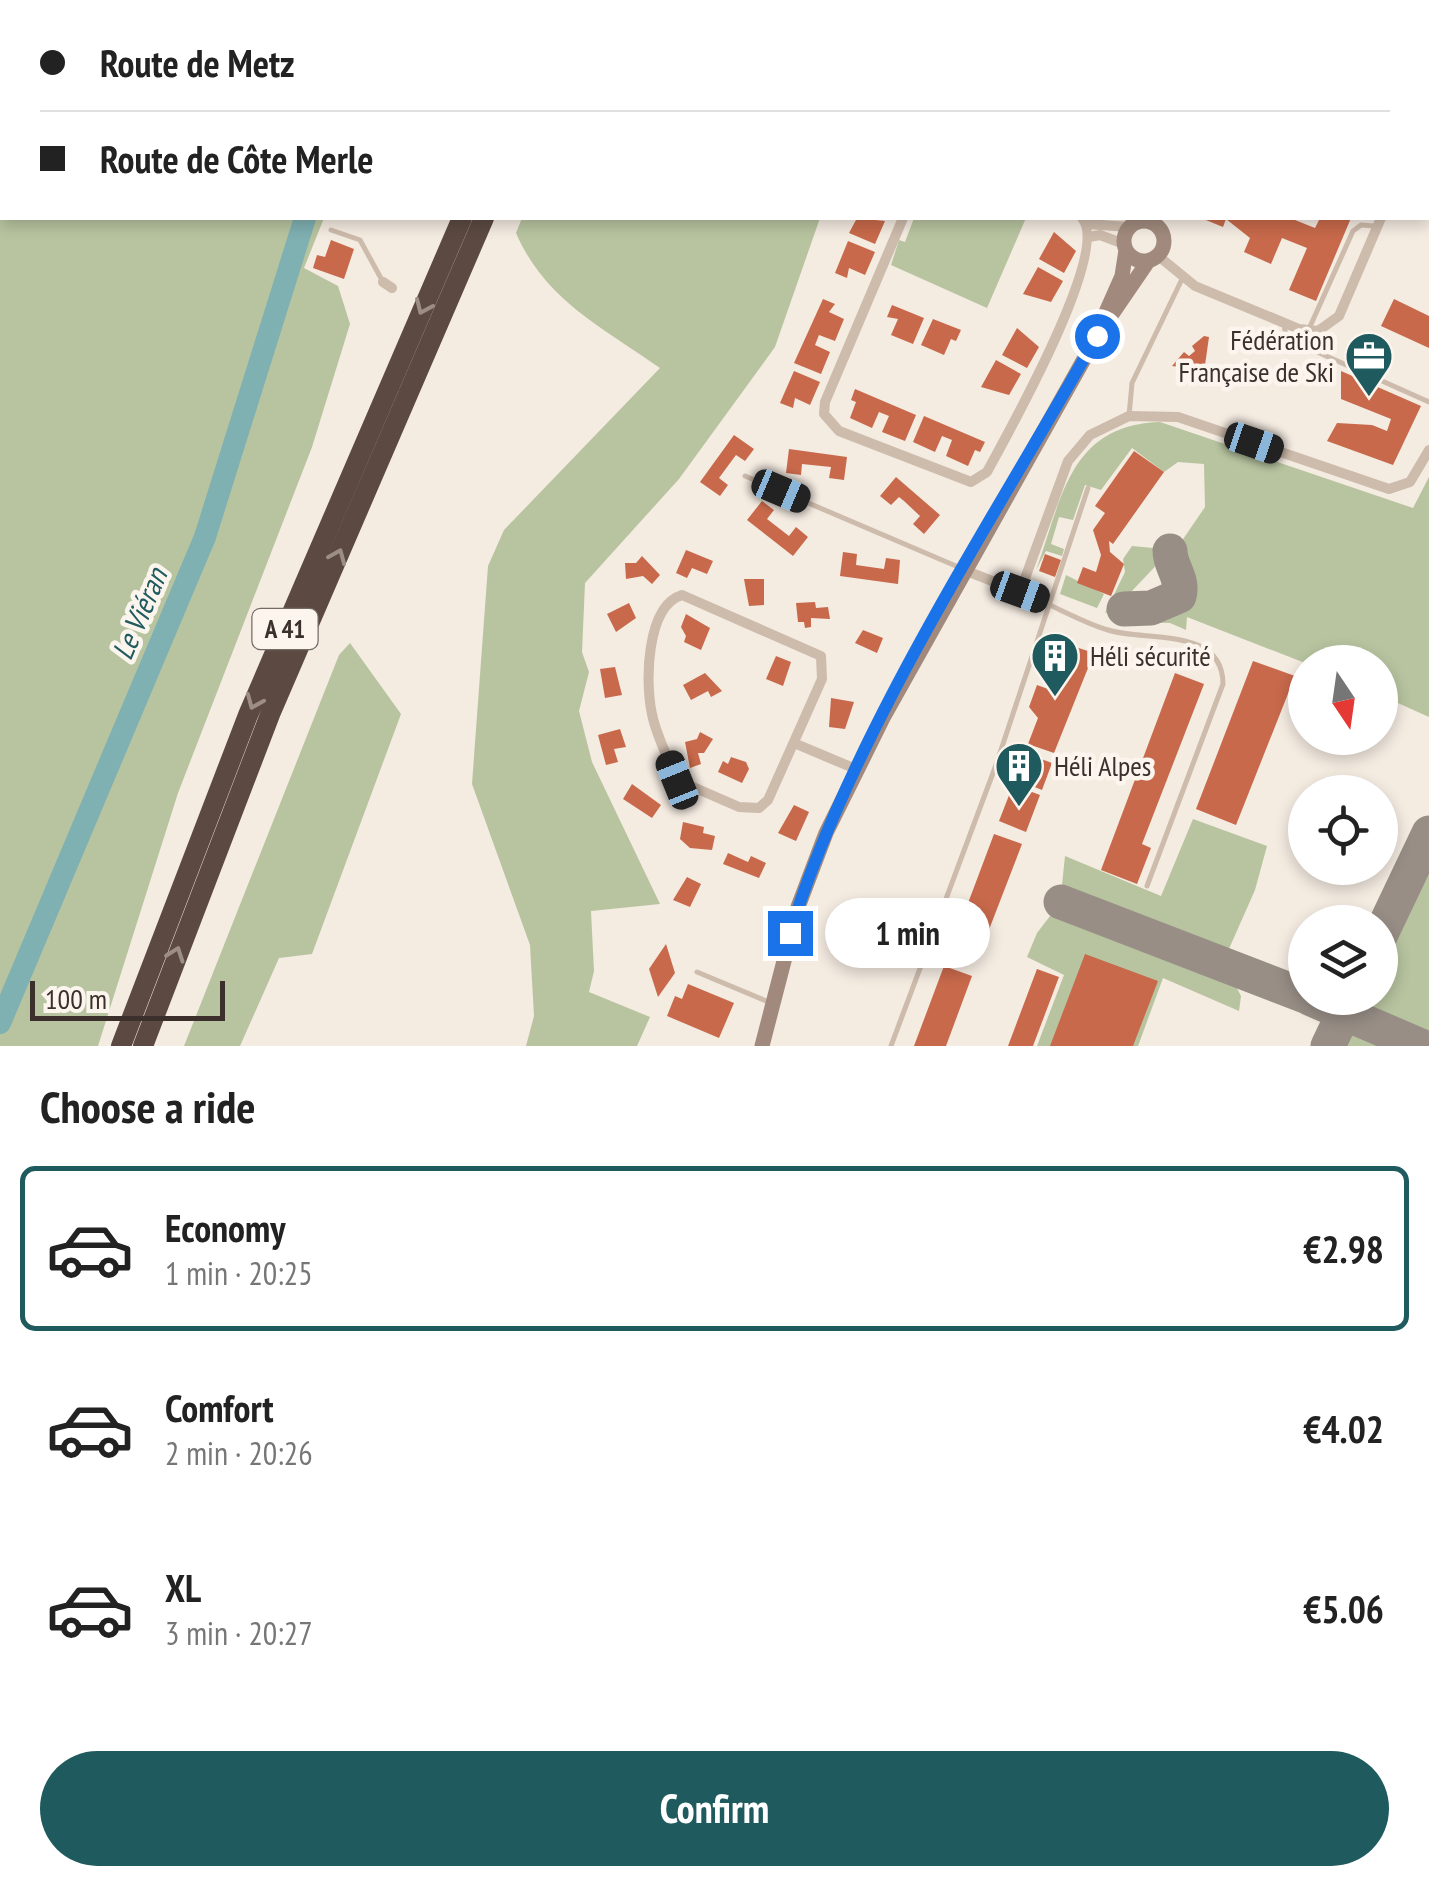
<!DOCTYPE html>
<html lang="en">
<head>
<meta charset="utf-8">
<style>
	body { margin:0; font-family:"PT Sans Narrow",sans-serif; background:#f2f2f2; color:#222; height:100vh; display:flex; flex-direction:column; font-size:38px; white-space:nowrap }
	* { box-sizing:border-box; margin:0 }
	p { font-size:32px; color:#767676 }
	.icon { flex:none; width:55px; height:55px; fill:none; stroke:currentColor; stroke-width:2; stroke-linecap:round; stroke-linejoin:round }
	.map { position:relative; height:1046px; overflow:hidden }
	.sheet { display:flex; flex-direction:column; background:#fff; flex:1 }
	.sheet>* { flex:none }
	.guide { position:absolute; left:0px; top:0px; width:1430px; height:220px; box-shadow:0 5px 15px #0003; display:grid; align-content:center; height:220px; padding:0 40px; background:#fff }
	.needle { width:65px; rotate:167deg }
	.tools { position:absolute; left:1288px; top:645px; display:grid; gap:20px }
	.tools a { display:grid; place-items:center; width:110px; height:110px; border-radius:50%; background:#fff; box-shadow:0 5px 15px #0003; font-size:50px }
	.scale { position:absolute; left:30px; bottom:25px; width:195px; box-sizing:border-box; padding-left:10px; border:5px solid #3b302b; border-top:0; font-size:28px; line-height:35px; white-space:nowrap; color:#3b302b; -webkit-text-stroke:8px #fbf5ee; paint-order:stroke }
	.end { position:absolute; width:45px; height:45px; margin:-22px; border:12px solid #1a73e8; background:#fff; box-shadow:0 0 0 5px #fff }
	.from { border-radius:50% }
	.bubble { position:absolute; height:70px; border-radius:35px; background:#fff; box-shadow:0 5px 15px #0003; font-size:32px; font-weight:800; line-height:70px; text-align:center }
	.car { position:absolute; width:30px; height:60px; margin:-30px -15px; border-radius:12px; box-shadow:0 0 8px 2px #0007; background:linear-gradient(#222 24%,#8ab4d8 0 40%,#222 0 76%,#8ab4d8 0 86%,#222 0) }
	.guide b { display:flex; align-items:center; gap:35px; height:95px; font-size:38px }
	.guide b+b { border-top:2px solid #e0e0e0 }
	.guide i { width:25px; height:25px; background:#222 }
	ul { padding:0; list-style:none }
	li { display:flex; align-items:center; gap:30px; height:165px; margin:0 20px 15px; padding:0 20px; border:5px solid transparent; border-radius:15px }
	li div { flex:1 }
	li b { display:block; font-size:38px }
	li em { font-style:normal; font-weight:800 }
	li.selected { border-color:#1f5a5e }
	li>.icon { width:90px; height:90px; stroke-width:1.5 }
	h2 { padding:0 40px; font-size:45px; line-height:120px }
	.button { display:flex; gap:20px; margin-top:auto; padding:20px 40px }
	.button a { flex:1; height:115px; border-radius:60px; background:#1f5a5e; color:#fff; font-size:40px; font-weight:800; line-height:115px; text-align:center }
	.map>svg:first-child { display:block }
	.green { fill:#b8c4a0 }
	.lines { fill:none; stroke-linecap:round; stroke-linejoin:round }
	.river { stroke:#7fb0b2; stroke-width:22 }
	.taxiway { stroke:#988e86; stroke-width:35 }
	.building { fill:#c8694b }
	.service { stroke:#cdbbac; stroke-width:5 }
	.minor { stroke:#cdbbac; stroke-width:10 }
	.secondary { stroke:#a18a7d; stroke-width:15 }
	.motorway { stroke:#5c4a42; stroke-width:20 }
	.oneway { stroke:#9c8e87 }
	.route { stroke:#1a73e8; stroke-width:12 }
	.labels { text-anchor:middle; stroke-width:9; stroke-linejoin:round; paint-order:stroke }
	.shield { fill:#fbf5ee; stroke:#756b66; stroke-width:2.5 }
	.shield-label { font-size:25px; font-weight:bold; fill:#3b302b }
	.poi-label { font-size:28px; fill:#3b302b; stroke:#fbf5ee; text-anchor:start }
	.water-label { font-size:30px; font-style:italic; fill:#1f5a5e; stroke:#fbf5ee }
</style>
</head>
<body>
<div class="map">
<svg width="1429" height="1046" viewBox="0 0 1429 1046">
	<rect width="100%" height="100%" fill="#f4ebe1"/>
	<path class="green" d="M0,0H487L2,2V218H324L304,268L338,286L350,324L312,447L178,793L98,1046H0Z
		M617,0H799L616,2Z
		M522,218H820L775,347L679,479L585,583L582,652L589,672L579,711L592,762L660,904L591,911L594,971L589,992L650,1017L637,1046H526L534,1016L530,945L472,784L488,566L504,530L660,368C603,328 545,300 516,233Z
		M914,218H1026L987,308L891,265L899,240L905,242Z
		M1160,422L1413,508L1429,477V717L1380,695V662L1305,663L1187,617L1186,630L1170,623L1129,622L1176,608L1187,593L1175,551L1205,507L1204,464L1178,462L1164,472L1132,448L1101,490L1085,485L1073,520L1059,517L1051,544L1064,549L1062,556L1046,551L1036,570C1062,499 1069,425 1160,422Z
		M1132,546L1164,549L1166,555L1113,611L1105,613L1125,572L1123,559Z
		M1066,575L1104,594L1097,608L1060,594Z
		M350,643L401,714L312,954L279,958L240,1046H184L339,655Z
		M1193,819L1267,846L1255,890L1228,951L1069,892L1062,885L1065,856L1161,896Z
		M1429,861V1046H1344L1366,998H1380V968Z
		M1070,915L1230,975L1241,996L1239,1011L1163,978L1138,1046H1037L1064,975L1027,957L1037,933L1050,916Z"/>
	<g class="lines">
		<path class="river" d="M372,2V0
			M0,1023L205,537L305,218"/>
		<path class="taxiway" d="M1124,609L1151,608L1179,596C1184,579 1170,567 1170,551
			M1061,902L1305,996
			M1380,936L1429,833
			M1309,998L1421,1046
			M1328,1046L1351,998"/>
	</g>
	<path class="building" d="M857,218L885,221L875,244L849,233Z
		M1201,218H1290L1315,228L1320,218H1351L1316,301L1289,290L1307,248L1282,238L1271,264L1244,252L1250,238L1226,219L1223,227Z
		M1054,232L1076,251L1064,273L1039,259Z
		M331,240L354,249L344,279L313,268L317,255L325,257Z
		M848,241L875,252L865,275L849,268L847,278L835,273Z
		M1038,267L1063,281L1051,302L1023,294Z
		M823,299L835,304L829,312L844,319L835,341L819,335L815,345L830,352L821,374L794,363Z
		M1394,299L1429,316V348L1381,326Z
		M892,305L924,318L913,344L891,335L898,319L887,317Z
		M933,319L961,330L956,341L951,339L944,355L921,345Z
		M1017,328L1039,347L1027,368L1002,355Z
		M1204,336L1209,337L1205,365L1200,370L1172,366L1184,352L1189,356L1195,351L1192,346Z
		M996,360L1021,374L1009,395L981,387Z
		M794,371L820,382L810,405L795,398L793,408L780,403Z
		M1341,371L1421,406L1393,465L1327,441L1337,423L1372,425L1387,431L1391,419L1341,399Z
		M855,389L916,415L905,441L882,432L889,416L879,412L872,428L850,418L856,402L851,400Z
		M924,416L985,442L980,452L975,450L968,466L946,456L952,440L942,436L935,452L913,442Z
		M734,435L754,449L745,461L736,455L733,459L719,478L728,485L720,496L700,482Z
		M789,449L847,457L844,480L829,478L831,467L802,464L801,475L786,473Z
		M1134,451L1164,472L1113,544L1109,541L1110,552L1124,564L1111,596L1077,583L1083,567L1096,572L1101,555L1093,530L1105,513L1095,506Z
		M896,477L940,515L924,534L913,524L920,516L904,501L899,497L891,505L880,496Z
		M762,501L774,510L767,519L789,536L796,527L808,537L793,556L747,520Z
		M686,550L713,561L707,574L692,568L687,578L676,573Z
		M843,552L857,554L856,565L884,569L886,558L900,560L898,584L840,576Z
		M1045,554L1061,560L1055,577L1039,571Z
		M642,556L660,575L652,584L643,576L626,579L625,563H636Z
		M744,579H764V605L749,606Z
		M815,602L816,608L828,607L830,619L811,618V627L805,628L804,622H798L796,603Z
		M629,603L636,618L616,632L607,614Z
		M686,614L710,628L701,650L684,642L686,636L681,627Z
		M863,630L883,638L877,653L855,643Z
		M1054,640L1094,653L1054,753L1028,744L1038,718L1029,707L1037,685L1048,689L1060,658L1048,655Z
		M776,656L791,662L783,686L766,679Z
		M1253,661L1295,676L1236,825L1196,809Z
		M615,667L622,695L605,698L600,669Z
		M705,673L722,691L711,697L708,691L691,700L683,685Z
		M1175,673L1204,684L1142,844L1151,848L1137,884L1101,870Z
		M831,698L854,702L845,729L829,727Z
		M620,729L626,747L614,749L618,762L606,765L598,735Z
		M700,732L713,739L704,753H698L701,764L690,768L685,742L697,739Z
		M1025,753L1052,763L1042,790L1015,779Z
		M731,757L746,762L749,769L742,783L718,772L723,761L728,764Z
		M632,784L661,805L652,818L623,799Z
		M1013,785L1040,795L1026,832L999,821Z
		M794,805L809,812L796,841L778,833Z
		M683,822L704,827L703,833L715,836L712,850L690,848L680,839Z
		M994,834L1022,844L980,953L953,943Z
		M728,853L748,862L751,856L766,863L759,878L723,864Z
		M687,877L701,884L690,907L673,900Z
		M666,944L675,973L658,997L649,969Z
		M1085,954L1158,981L1133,1046H1050Z
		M944,966L972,976L946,1046H914Z
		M1037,969L1059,977L1033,1046H1008Z
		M688,984L734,1003L719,1038L667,1016L675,996L682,999Z"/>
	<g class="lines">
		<path class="service" d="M331,230L360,240L383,282
			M1284,323L1286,338L1429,402
			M1308,331L1353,231L1361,225L1374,226
			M1129,416L1132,383L1183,277
			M745,476L963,569
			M1020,592C1050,603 1078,621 1108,630C1145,642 1223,626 1223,684L1147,886
			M697,972L771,1003
			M891,1046L996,765L1088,488"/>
		<path class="minor" d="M994,0L998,2
			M1016,2L1017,0
			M903,218L825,402L824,414L839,431L971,482L987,472C1008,433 1111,251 1082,218
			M1087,224L1129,227
			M1089,237L1100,235L1124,244
			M1157,255L1195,286L1299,329L1318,331L1339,316L1381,218
			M383,282L392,288
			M964,570L1020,592L1068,461L1090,435L1129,416L1178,417L1389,489L1410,482L1429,450
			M682,595L821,656L822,679L768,800L759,808L739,807L677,780C669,759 656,736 652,714C645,683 646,606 682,595Z
			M794,743L858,770"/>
		<path class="secondary" d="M1206,2L1207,0
			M1220,2L1221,0
			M1124 241a20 20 0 1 1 40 0a20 20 0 1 1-40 0Z
			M1099,328L1122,276L1126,250
			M762,1046L798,907L826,833L884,716L1097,336L1149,260"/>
		<path class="motorway" d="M556,2L557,0
			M578,2L579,0
			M121,1046L248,715L462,218
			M143,1046L271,712L484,218"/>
	</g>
	<defs><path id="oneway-chevron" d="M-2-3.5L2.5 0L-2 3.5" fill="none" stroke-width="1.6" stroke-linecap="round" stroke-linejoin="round" transform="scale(2.5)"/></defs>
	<g class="oneway">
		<use href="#oneway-chevron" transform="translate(423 307) rotate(114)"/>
		<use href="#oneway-chevron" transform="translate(338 556) rotate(-67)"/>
		<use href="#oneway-chevron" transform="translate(254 702) rotate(113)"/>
		<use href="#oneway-chevron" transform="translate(176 954) rotate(-70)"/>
	</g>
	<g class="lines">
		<path class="route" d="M790,933C853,730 992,522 1097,336"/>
	</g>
	<defs>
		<g id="office-pin" transform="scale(2.5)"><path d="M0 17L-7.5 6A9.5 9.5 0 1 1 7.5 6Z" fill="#1f5a5e" stroke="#fbf5ee"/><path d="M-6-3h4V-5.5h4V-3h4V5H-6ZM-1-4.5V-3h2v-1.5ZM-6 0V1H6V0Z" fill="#fff"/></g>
		<g id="building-pin" transform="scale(2.5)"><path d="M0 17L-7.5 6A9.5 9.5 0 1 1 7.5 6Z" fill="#1f5a5e" stroke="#fbf5ee"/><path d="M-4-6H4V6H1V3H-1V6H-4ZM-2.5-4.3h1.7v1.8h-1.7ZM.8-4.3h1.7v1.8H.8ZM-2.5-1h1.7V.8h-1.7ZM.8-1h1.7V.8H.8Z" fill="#fff"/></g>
	</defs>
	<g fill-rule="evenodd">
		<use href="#office-pin" x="1369" y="356"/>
		<use href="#building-pin" x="1055" y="656"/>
		<use href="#building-pin" x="1019" y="766"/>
	</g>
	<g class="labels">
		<rect class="shield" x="252.5" y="609" width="65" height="40" rx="8"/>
		<g class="shield-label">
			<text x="285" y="638">A 41</text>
		</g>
		<g class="poi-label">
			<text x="1334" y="350" text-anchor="end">Fédération<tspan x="1334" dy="32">Française de Ski</tspan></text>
			<text x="1090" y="666">Héli sécurité</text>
			<text x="1054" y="776">Héli Alpes</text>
		</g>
		<g class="water-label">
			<text transform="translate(140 614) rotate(-67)" y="10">Le Viéran</text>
		</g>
	</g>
</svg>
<div class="tools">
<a><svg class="needle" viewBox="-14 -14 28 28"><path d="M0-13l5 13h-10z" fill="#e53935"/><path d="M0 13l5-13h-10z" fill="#767676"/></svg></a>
<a><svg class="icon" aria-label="locate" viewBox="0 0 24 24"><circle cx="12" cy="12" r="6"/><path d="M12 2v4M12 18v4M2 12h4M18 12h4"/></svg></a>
<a><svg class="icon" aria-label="layers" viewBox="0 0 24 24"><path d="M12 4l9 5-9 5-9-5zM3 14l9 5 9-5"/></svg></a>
</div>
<div class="scale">100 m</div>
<i class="end from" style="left:1097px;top:336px"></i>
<i class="end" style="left:790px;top:933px"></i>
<div class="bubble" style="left:825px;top:898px;width:165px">1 min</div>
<i class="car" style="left:1254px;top:443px;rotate:109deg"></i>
<i class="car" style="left:781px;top:491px;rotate:113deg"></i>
<i class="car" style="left:1020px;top:592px;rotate:110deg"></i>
<i class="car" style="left:677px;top:780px;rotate:338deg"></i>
<div class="guide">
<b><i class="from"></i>Route de Metz</b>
<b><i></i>Route de Côte Merle</b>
</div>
</div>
<section class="sheet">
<h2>Choose a ride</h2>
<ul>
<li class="selected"><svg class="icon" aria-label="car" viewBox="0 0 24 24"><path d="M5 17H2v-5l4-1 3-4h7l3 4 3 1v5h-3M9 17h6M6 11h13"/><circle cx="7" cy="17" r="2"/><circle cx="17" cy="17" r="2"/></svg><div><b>Economy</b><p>1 min · 20:25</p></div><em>€2.98</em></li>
<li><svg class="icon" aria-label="car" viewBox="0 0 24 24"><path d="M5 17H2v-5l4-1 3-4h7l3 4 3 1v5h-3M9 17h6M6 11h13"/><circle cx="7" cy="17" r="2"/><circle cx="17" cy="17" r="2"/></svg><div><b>Comfort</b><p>2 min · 20:26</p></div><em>€4.02</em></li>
<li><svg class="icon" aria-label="car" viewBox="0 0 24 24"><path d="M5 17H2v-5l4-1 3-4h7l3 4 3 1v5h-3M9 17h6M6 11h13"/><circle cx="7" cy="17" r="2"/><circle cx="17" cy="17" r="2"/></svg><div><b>XL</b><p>3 min · 20:27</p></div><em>€5.06</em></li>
</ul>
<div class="button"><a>Confirm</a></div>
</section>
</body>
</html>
